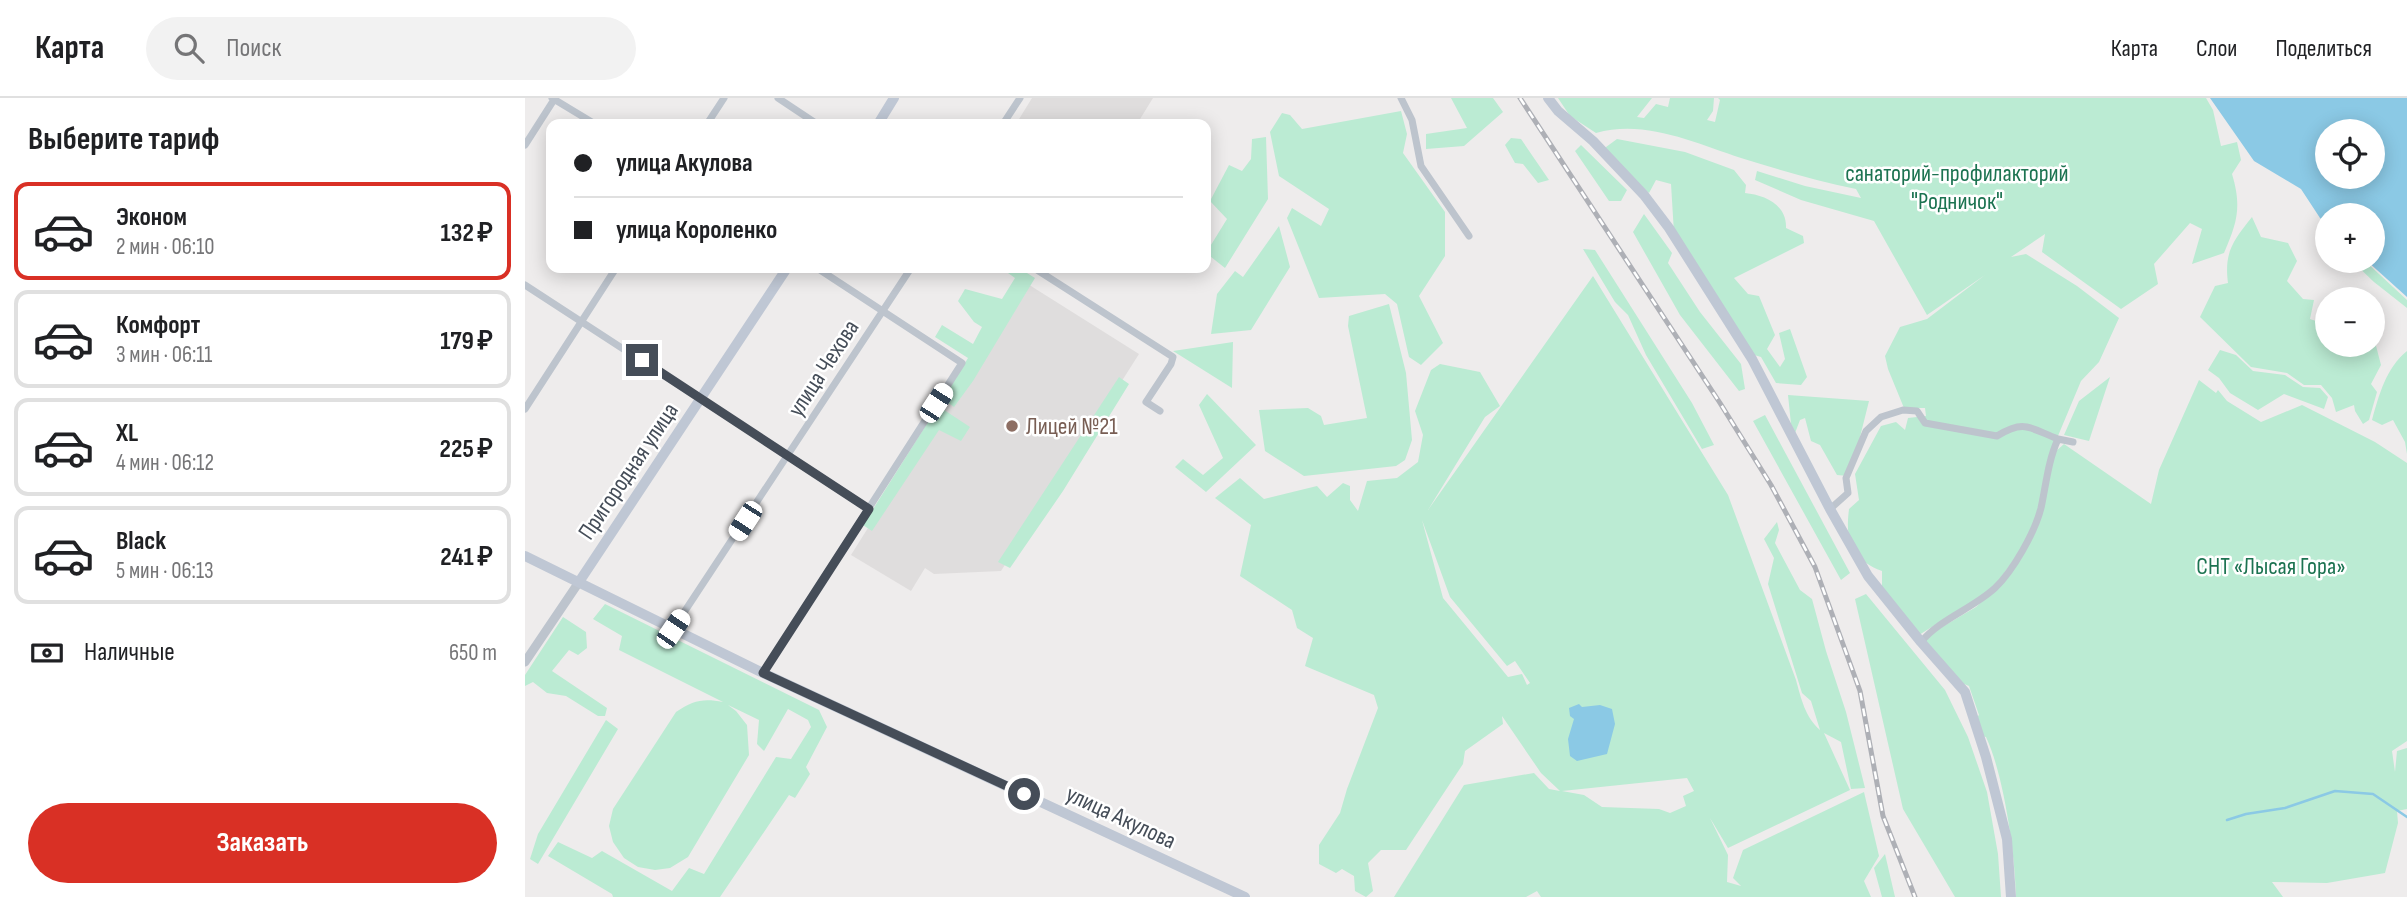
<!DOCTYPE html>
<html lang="ru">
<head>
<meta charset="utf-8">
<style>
	body { margin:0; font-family:"Sofia Sans Condensed",sans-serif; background:#f2f2f2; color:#202124; height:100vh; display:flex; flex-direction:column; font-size:26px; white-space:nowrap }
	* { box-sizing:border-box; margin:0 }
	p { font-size:23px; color:#757577 }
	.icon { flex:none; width:38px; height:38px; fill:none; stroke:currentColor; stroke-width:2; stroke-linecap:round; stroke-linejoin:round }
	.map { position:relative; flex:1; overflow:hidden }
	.sheet { display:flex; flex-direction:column; background:#fff; width:525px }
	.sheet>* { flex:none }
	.top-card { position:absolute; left:21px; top:21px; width:665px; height:154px; border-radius:14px; box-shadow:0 4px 18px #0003; display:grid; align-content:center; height:154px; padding:0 28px; background:#fff }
	.tools { position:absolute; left:1790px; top:21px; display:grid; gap:14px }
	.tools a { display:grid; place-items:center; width:70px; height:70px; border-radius:50%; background:#fff; box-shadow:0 4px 18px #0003; font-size:35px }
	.end { position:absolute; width:32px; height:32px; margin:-16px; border:9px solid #454d58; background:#fff; box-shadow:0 0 0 4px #fff }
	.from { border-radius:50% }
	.car { position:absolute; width:21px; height:42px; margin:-21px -10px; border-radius:9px; box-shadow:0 0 5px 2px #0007; background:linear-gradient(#fff 24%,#345 0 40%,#fff 0 76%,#345 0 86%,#fff 0) }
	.top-card b { display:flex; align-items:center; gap:24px; height:66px; font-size:26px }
	.top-card b+b { border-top:2px solid #e0e0e0 }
	.top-card i { width:18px; height:18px; background:#202124 }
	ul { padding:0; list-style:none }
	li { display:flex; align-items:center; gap:21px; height:98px; margin:0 14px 10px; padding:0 14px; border:4px solid #e0e0e0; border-radius:14px }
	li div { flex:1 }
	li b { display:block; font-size:26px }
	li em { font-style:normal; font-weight:700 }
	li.on { border-color:#d93025 }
	li>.icon { width:63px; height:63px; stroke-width:1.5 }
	h2 { padding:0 28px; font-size:32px; line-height:84px }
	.pay { display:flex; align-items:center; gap:18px; height:77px; padding:0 28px; font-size:26px }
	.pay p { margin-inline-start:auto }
	.primary-button { display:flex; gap:14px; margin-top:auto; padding:14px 28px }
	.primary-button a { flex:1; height:80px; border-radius:42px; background:#d93025; color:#fff; font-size:28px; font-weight:700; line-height:80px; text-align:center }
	header { display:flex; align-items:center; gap:42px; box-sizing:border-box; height:98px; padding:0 35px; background:#fff; border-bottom:2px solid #e0e0e0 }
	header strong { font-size:33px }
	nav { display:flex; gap:38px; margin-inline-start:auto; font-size:24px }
	.search { width:490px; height:63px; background:#f2f2f2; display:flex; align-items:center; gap:18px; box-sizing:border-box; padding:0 24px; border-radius:38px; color:#757577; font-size:26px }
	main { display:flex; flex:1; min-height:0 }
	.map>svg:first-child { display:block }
	.education { fill:#dfdddd }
	.green { fill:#bbebd3; fill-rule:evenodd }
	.water { fill:#8bc9e5; fill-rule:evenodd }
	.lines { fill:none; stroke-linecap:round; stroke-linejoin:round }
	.stream { stroke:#8bc9e5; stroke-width:2.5 }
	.minor { stroke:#bdc4cd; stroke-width:7 }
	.tertiary { stroke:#bdc4cd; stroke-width:9 }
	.secondary { stroke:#bfc7d4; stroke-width:10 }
	.rail-casing { stroke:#aeb0b6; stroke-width:5 }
	.rail { stroke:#fff; stroke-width:2.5; stroke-dasharray:8; stroke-linecap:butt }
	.route { stroke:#454d58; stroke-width:9 }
	.education-dot { fill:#8d6e63; stroke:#fff; stroke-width:2.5 }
	.labels { text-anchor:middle; stroke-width:5; stroke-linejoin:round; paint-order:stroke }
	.park-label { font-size:24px; fill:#1c7351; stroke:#fff }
	.street-label { font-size:24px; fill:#454d58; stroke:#fff }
	.education-label { font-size:24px; fill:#785e54; stroke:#fff; text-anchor:start }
</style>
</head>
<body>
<header>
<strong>Карта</strong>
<div class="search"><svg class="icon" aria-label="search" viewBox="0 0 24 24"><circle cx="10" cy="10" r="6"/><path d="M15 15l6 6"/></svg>Поиск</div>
<nav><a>Карта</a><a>Слои</a><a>Поделиться</a></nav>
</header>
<main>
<section class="sheet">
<h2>Выберите тариф</h2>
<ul>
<li class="on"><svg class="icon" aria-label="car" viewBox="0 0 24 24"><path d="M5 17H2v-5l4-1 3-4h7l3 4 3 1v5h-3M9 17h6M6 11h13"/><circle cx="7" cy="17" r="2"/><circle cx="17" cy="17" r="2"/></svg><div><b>Эконом</b><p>2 мин · 06:10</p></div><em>132 ₽</em></li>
<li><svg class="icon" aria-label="car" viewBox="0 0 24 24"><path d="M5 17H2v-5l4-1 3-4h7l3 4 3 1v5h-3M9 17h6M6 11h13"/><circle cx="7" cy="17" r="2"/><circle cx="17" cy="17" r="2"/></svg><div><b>Комфорт</b><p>3 мин · 06:11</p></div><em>179 ₽</em></li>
<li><svg class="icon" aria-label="car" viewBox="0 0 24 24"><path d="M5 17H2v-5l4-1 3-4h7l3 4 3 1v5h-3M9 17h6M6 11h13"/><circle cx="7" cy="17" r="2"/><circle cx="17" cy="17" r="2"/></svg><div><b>XL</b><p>4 мин · 06:12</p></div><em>225 ₽</em></li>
<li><svg class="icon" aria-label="car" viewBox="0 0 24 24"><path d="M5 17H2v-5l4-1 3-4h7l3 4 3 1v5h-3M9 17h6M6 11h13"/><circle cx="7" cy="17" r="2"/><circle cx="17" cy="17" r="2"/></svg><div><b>Black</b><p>5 мин · 06:13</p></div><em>241 ₽</em></li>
</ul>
<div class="pay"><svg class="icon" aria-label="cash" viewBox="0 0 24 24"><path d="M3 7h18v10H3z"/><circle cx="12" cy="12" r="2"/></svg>Наличные<p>650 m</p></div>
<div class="primary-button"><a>Заказать</a></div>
</section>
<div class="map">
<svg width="1882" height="799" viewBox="0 0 1882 799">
	<rect width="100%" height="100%" fill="#eeecec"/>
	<path class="education" d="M507,0H628L612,26H491Z
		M498,183L614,256L476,473L409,476L400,470L386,493L326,457Z"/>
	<path class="green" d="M926,0H968L978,14L939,48L901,51V36L942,30Z
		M1033,0H1127L1112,19L1119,20L1131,6L1143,9L1145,0H1189L1188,13L1182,22L1190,24L1195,2L1193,0H1681L1688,12L1696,48L1712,44L1716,62L1707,76C1717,109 1712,125 1699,155L1667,166L1677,131L1665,125L1629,166L1633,186L1596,211L1517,154L1520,136L1486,159L1501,156L1552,188L1594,220L1574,264L1556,283L1525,357L1513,416L1494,455L1467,491L1394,537L1357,490V473C1326,461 1320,443 1324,411L1334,402L1330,376L1356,328L1371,324L1380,332L1383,320L1401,318L1400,310H1379L1363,271L1360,258L1375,229L1402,221L1460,177L1402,217L1349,123L1276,102L1230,82L1232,73L1280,88L1336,100L1331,91C1292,83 1255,72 1216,60C1170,45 1120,21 1071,35L1045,18Z
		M876,13L882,36L878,55L920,114V158L894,198L918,245L896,267L884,259L872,206L860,196L794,200L762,120L767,110L796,128L804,111L754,78L745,34L757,15L765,17L777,31Z
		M741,39L743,101L700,170L681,155L702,121L685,103L704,67L717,73L726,61L727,41Z
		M986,40L996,41L1024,82L1013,85L998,66L990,65L980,47Z
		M1092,41L1160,54L1209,72L1221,87L1220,95C1239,97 1262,106 1261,130L1278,138L1279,145L1209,180L1223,196L1234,198L1250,237L1242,251L1255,269L1260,261L1254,235L1265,231L1282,279L1276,287L1251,285L1236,259L1226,256L1149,135L1146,86L1131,82L1124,95L1077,52Z
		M1056,47L1102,92L1096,103H1084L1050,53Z
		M1119,116L1147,155L1143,165L1175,214L1216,266L1220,291L1214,293L1155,217L1108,134Z
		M1727,119L1736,139L1763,145L1772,163L1762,183L1778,201L1789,202L1785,221L1794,224L1802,204V247H1848V243L1850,244L1856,267L1846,286L1852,294L1844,322L1838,326L1830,313L1829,307L1811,314L1807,300L1796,287H1779L1762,275L1726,269L1675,219L1690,188L1703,185C1699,154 1708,143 1727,119Z
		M754,128L765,169L726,232L686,236L692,196L710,173L718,179Z
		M1058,151L1070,152L1167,305L1189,347L1177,351L1121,257L1103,217L1090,204Z
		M1827,163H1840L1882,202V210L1849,184Z
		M476,170H494L510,180L448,283L429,309L418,301L443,260L410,239L417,227L448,246L457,229L449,224L433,203L440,191L477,201L490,180Z
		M1068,178L1203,397L1271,582C1276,600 1280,619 1295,632L1286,603L1277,595L1243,486L1249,460L1239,441L1252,424L1254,432L1250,445L1275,492L1287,501L1301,553L1321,614L1340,690L1326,691L1316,644L1299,635L1325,692L1203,750L1185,720L1203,757L1202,784L1216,788L1208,780L1218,752L1339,694L1354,758L1339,783L1346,799H1016L1012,793L1001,799H869L939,687L1009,675L1024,691L1035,693L1016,675L977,618L978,626L940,653L938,666L881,752H856L843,765L848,793L841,799L830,793L829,778L817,771L811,775L794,766V747L815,715L822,691L853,610L849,597L780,568L788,540L772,530L767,512L715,478L726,427L690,400L715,380L739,401L792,388L802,399L818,385L825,388V402L833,413L842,383L872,380L893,364L898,337L890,313L906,272L915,266L955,274L975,308L960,319L903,412ZM897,422L925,499L982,568L990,563L1005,585L1002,587L997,576L983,579L918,500ZM1162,680L1169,693L1158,698L1161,708L1145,715L1134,711L1077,709L1059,697L1037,693Z
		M864,206L881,275L887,342L880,362L871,368L779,378L740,353L734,312L783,310L796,318L799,327L842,320L823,228L824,218Z
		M708,244L707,290L648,253Z
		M1695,252L1711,257L1728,273L1760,277L1778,289L1795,290L1803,299L1799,311L1759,296L1733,312L1705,295L1694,280L1683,272Z
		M1882,253V356L1880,344L1868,322L1857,327L1847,322C1854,297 1861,270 1882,253Z
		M594,279L604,286L538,393L485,470L473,464Z
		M1585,279L1564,343L1539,337L1554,303Z
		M1674,282L1691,295L1693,292L1702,303L1736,324L1777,307L1850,344L1882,365V643L1867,653L1870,674L1872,653L1882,650V711L1872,713L1873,725L1860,775L1802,785L1747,784L1758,799H1491C1490,757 1479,677 1461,639L1457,638L1451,620L1454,617L1444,588L1427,581L1398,544L1407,535L1451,509L1479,483L1503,447L1530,354L1539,346L1626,406L1634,372Z
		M682,296L731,347L681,394L650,369L658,361L678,377L698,360L674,307Z
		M1263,297L1344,303L1328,367L1323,378L1312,377L1295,347L1286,343L1280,320L1275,322L1270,335L1266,326Z
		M413,308L445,329L436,343L414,332L347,433L338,427Z
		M1240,317L1325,475L1316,482L1228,323Z
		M1341,496L1420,592L1443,639L1462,694L1473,756L1476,799H1430L1378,711L1330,501Z
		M80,506L294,612L302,629L281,669L285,676L270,700L264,697L195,799H88L87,796L23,758L33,744L67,760L77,753L147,793L164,770L179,776L251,659L266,661L286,629L283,622L263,611L239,653L232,646L234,622L203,607L211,613L222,627L224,657L163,759L145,770L130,772L113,769L99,760L88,744L84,728L88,711L151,614C168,602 179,600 198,604L94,552L97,538L68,521Z
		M38,519L61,534L62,550L53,557L44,552L27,573L82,610L80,618H73L41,598L22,595L8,584L0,588V577Z
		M81,622L93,631L13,766L5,761L13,736Z
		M1360,756L1370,799H1357L1349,770Z"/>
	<path class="water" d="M1685,0H1882V199L1842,163H1848V117H1802V127L1795,120L1776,91L1729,63ZM1802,33H1848V79H1802Z
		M1054,606L1057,609L1075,607L1087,611L1090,626L1082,656L1052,663L1045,658L1043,641L1049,621L1045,618L1044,610Z"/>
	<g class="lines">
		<path class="stream" d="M1702,722L1721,716L1760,710L1810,693L1848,696L1882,719"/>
		<path class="minor" d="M27,0L70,26
			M253,0L292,26
			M876,0L887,22L896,68L944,138
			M182,26L199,0
			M478,26L495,0
			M0,47L30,0
			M509,170L648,259L646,266L621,304L635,313
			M0,187L344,411
			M0,311L91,170
			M1305,411L1323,395L1321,380L1341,333L1356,319L1378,312L1392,313L1400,325L1472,338C1500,321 1504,330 1533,341
			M148,531L386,170
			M1396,544C1415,521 1447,511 1470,490C1488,473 1510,434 1516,410C1521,387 1523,363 1533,341L1548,344
			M238,575L437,265L292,170"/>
		<path class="tertiary" d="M0,564L54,484"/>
		<path class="secondary" d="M1023,0L1033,13L1068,43L1119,97L1144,130L1227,261L1305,411L1343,478L1396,544L1440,594L1461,659L1482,741L1486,799
			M353,26L369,0
			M0,458L238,575L720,799
			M54,484L262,170"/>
		<g class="rail-casing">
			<path id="rail" d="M995,0L1195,305L1246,387L1290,469L1335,593L1358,718L1390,799"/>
		</g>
		<use href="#rail" class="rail"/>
	</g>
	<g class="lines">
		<path class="route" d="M117,262L344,411L238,575L499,696"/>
	</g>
	<circle class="education-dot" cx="487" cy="328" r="7"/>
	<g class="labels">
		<g class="park-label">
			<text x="1432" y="83">санаторий-профилакторий<tspan x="1432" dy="28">"Родничок"</tspan></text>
			<text x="1746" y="476">СНТ «Лысая Гора»</text>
		</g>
		<g class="street-label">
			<text transform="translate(298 270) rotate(-57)" y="8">улица Чехова</text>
			<text transform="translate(103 373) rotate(-56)" y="8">Пригородная улица</text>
			<text transform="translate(596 719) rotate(25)" y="8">улица Акулова</text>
		</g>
		<g class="education-label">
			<text x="501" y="336">Лицей №21</text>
		</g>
	</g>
</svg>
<div class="tools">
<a><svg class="icon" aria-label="locate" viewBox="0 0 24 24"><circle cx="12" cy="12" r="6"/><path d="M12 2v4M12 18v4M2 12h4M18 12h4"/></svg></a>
<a>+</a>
<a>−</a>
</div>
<i class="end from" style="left:499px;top:696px"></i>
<i class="end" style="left:117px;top:262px"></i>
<i class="car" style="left:411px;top:305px;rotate:33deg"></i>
<i class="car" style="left:220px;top:423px;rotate:213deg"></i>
<i class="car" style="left:148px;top:531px;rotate:34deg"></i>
<div class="top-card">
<b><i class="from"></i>улица Акулова</b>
<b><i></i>улица Короленко</b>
</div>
</div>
</main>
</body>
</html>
